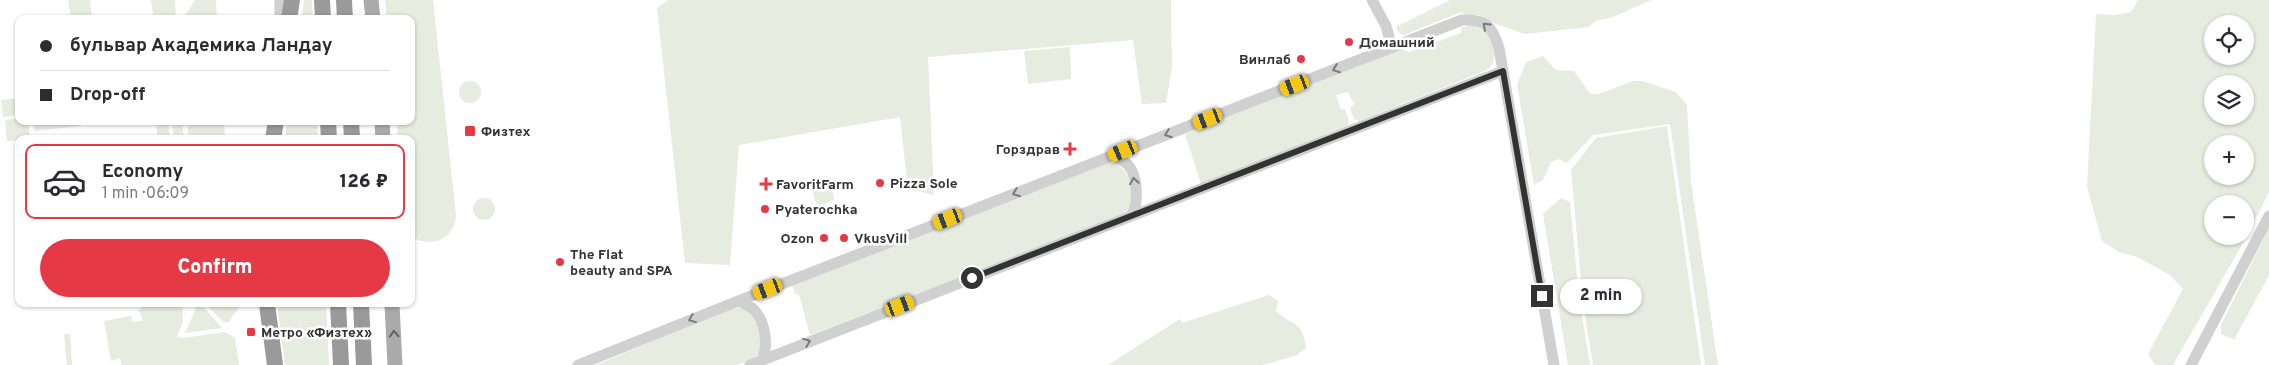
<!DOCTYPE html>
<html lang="en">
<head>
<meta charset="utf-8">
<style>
	body { margin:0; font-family:Overpass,sans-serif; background:#f7f7f7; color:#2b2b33; height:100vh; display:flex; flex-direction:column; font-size:19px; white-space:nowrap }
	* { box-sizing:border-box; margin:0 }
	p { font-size:16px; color:#7c7c81 }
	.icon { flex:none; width:28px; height:28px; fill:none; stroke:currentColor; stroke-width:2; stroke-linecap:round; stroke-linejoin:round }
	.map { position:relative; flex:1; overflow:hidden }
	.panel { position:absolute; left:15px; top:135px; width:400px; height:172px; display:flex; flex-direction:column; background:#fff; border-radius:10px; box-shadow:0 1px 4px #0004 }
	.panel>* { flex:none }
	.guide { position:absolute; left:15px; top:15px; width:400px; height:110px; border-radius:10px; box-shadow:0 1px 4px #0004; display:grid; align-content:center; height:110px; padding:0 25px; background:#fff }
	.fabs { position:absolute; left:2204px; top:15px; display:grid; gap:10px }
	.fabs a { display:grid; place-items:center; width:50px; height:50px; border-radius:50%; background:#fff; box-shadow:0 1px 4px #0004; font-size:25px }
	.end { position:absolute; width:22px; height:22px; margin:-11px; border:6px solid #333; background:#fff; box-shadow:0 0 0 2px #fff }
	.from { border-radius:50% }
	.bubble { position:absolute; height:35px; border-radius:18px; background:#fff; box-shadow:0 1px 4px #0004; font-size:16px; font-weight:800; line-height:35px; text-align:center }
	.car { position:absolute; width:15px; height:30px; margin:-15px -8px; border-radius:6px; box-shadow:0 0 4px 1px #0007; background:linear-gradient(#f5c518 24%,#345 0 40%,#f5c518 0 76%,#345 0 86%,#f5c518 0) }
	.guide b { display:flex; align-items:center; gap:18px; height:48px; font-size:19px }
	.guide b+b { border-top:1px solid #e1e1e2 }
	.guide i { width:12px; height:12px; background:#2b2b33 }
	ul { padding:9px 0 0; list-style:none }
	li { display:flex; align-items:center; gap:15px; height:75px; margin:0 10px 8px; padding:0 15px; border:2px solid transparent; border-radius:10px }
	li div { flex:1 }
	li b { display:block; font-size:19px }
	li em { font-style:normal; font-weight:800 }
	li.on { border-color:#e63946 }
	li>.icon { width:45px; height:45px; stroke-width:1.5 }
	.action { display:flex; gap:10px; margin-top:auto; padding:10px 25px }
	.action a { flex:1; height:58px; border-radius:30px; background:#e63946; color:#fff; font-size:20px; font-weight:800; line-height:58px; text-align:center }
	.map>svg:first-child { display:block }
	.green { fill:#e6ecdf; fill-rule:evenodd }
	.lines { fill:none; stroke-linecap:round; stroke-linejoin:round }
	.minor { stroke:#d0d0d0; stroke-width:11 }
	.major { stroke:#ababab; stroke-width:15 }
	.highway { stroke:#9a9a9a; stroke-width:16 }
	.oneway { stroke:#7a7a7a }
	.oneway2 { stroke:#636363 }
	.route { stroke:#333; stroke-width:6 }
	.poi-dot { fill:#e63946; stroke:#fff; stroke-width:2 }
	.labels { text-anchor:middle; stroke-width:5; stroke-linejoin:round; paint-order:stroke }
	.poi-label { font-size:14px; font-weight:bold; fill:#333; stroke:#fff; text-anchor:start }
</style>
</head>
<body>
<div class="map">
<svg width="2269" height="365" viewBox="0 0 2269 365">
	<rect width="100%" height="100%" fill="#fff"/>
	<path class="green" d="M68,0H90L92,19H71Z
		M151,0H175L176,19H157V16L153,15Z
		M195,0H216L217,19H183Z
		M304,0H312L313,19H302Z
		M385,0H433L456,216C454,240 430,249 411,236V139H398L397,121H411V19H387Z
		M668,0H1171L1172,67L1166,103L1142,104L1133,40L928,57L934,195L908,189L900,117L739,145L730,265L685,263L657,8Z
		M1450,0H1651L1613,17L1596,21L1588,27L1525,34L1496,24L1479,15L1469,17L1461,12L1404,35L1399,33L1396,27Z
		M2138,0H2269V192L2246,238L2173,365H2155L2148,354L2183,289L2170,275L2137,257L2119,252L2102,241L2087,187L2096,14L2115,15L2131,12ZM2212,24H2245V56H2212ZM2212,84H2245V116H2212ZM2212,144H2245V176H2212ZM2212,204H2245V236H2212Z
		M1475,24L1486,29C1492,43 1502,60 1485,71L1359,121L1354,119L1350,108L1354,104L1348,92L1336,95L1341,110L1345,109L1349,121L1348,125L1201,184L1185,134L1401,49L1409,52L1461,33V28Z
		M1070,47L1071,79L1028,84L1024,51Z
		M1543,56L1556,70L1574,71L1590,94H1599L1633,81H1642L1676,92L1687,105L1691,182L1718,365H1705L1670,124L1593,135L1567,163L1559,159L1551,162L1543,180L1534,185L1517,84L1526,62Z
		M459 92a11 11 0 1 1 22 0a11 11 0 1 1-22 0Z
		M19,98V115L3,117L1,100Z
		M19,118V121H28L30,139L7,141L5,120Z
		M33,121H80L81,126L34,131Z
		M156,121H168L170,139H158Z
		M172,121H182L184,139H174Z
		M187,121H224L225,139H189Z
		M287,121H317L318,139H285Z
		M1667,126L1701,365H1593L1583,304L1571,170L1596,138Z
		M1109,163H1116C1132,172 1137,201 1124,214L810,335L799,295L795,294L792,284Z
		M832,186L834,200L821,205L816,204L812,189Z
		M473 209a11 11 0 1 1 22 0a11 11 0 1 1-22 0Z
		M1561,198L1570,202L1579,298L1590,365H1568L1543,214Z
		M2269,228V275L2234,340L2221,334V325Z
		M1269,295L1278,301L1276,311C1292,327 1303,319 1306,348L1297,355L1263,365H1108L1180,319L1182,323Z
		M146,304H182L183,321L177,337L183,338L225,332L235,338L239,365H122L120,358L111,361L104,321L131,316L132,322L142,321L141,314L138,311Z
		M198,304H201L222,328L185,333Z
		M206,304H241L229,322H223Z
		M277,304H326L329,365H285Z
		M734,307L747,310C756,318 768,348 755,358C750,361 742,363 736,365H596Z
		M64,334H70L72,365H67Z"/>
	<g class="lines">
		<path class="minor" d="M1372,0L1386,26L1392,48
			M280,19V0
			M1112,155C1118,158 1125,161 1129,166C1138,178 1139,204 1131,216
			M738,301C742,303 748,305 752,308C765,319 769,345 762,360
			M578,365L738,301L1462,20C1487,19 1492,26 1499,48L1554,365
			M750,365L1503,71
			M2191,365L2269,216"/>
		<path class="major" d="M371,0L373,19
			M382,121L383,139
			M392,304L395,365"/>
		<path class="highway" d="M322,0L323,19
			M344,0L345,19
			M289,19L292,0
			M328,121L329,139
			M351,121L352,139
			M273,139L276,121
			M267,304L275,365
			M338,304L341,365
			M361,304L364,365"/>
	</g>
	<defs><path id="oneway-chevron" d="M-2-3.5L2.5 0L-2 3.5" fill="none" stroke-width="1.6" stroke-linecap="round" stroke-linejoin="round" transform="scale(1.25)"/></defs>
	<g class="oneway">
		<use href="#oneway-chevron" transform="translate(1486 26) rotate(-137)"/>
		<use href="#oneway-chevron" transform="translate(1336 69) rotate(159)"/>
		<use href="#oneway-chevron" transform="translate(1168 134) rotate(160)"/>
		<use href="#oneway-chevron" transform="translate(1134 181) rotate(-99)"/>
		<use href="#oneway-chevron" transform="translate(1016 193) rotate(159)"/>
		<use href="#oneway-chevron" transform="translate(692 319) rotate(158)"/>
		<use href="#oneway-chevron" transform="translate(807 342) rotate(-22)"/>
	</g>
	<use class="oneway2" href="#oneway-chevron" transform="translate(394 334) rotate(-93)"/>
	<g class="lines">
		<path class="route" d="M972,278L1503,71L1542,296"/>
	</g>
	<g class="poi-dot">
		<circle cx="1349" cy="42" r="5"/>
		<circle cx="1301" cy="59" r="5"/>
		<rect x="464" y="125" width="12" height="12" rx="2.5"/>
		<path d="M1067.5 141.5h5v5h5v5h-5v5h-5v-5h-5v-5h5z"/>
		<circle cx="880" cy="183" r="5"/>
		<path d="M763.5 176.5h5v5h5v5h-5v5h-5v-5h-5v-5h5z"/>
		<circle cx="765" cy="209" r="5"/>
		<circle cx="824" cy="238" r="5"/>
		<circle cx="844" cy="238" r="5"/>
		<circle cx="560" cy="262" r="5"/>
		<rect x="246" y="327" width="10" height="10" rx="2.5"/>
	</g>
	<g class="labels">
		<g class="poi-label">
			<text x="1359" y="47">Домашний</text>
			<text x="1291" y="64" text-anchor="end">Винлаб</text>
			<text x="481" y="136">Физтех</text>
			<text x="1060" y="154" text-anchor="end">Горздрав</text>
			<text x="890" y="188">Pizza Sole</text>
			<text x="776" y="189">FavoritFarm</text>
			<text x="775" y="214">Pyaterochka</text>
			<text x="814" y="243" text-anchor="end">Ozon</text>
			<text x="854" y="243">VkusVill</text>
			<text x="570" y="259">The Flat<tspan x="570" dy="16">beauty and SPA</tspan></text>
			<text x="261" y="337">Метро «Физтех»</text>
		</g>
	</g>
</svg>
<div class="fabs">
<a><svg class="icon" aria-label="locate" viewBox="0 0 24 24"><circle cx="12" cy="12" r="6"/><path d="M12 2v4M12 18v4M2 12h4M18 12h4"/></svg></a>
<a><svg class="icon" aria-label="layers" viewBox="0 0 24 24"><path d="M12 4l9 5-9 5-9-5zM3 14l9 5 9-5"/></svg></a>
<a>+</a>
<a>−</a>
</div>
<i class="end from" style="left:972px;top:278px"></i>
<i class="end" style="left:1542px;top:296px"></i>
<div class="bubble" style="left:1560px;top:279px;width:82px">2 min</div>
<i class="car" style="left:1295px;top:85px;rotate:249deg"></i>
<i class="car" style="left:1208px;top:119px;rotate:249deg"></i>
<i class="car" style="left:1123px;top:151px;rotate:248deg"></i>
<i class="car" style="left:948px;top:219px;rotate:249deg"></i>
<i class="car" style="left:768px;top:289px;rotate:249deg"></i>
<i class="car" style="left:900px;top:306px;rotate:69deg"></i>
<div class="guide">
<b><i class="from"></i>бульвар Академика Ландау</b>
<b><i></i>Drop-off</b>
</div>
<section class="panel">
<ul>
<li class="on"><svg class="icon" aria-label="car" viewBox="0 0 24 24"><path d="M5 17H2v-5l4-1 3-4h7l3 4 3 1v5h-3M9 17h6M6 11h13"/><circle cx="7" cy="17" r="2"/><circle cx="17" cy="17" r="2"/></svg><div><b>Economy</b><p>1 min · 06:09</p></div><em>126 ₽</em></li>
</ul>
<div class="action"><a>Confirm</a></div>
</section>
</div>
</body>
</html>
